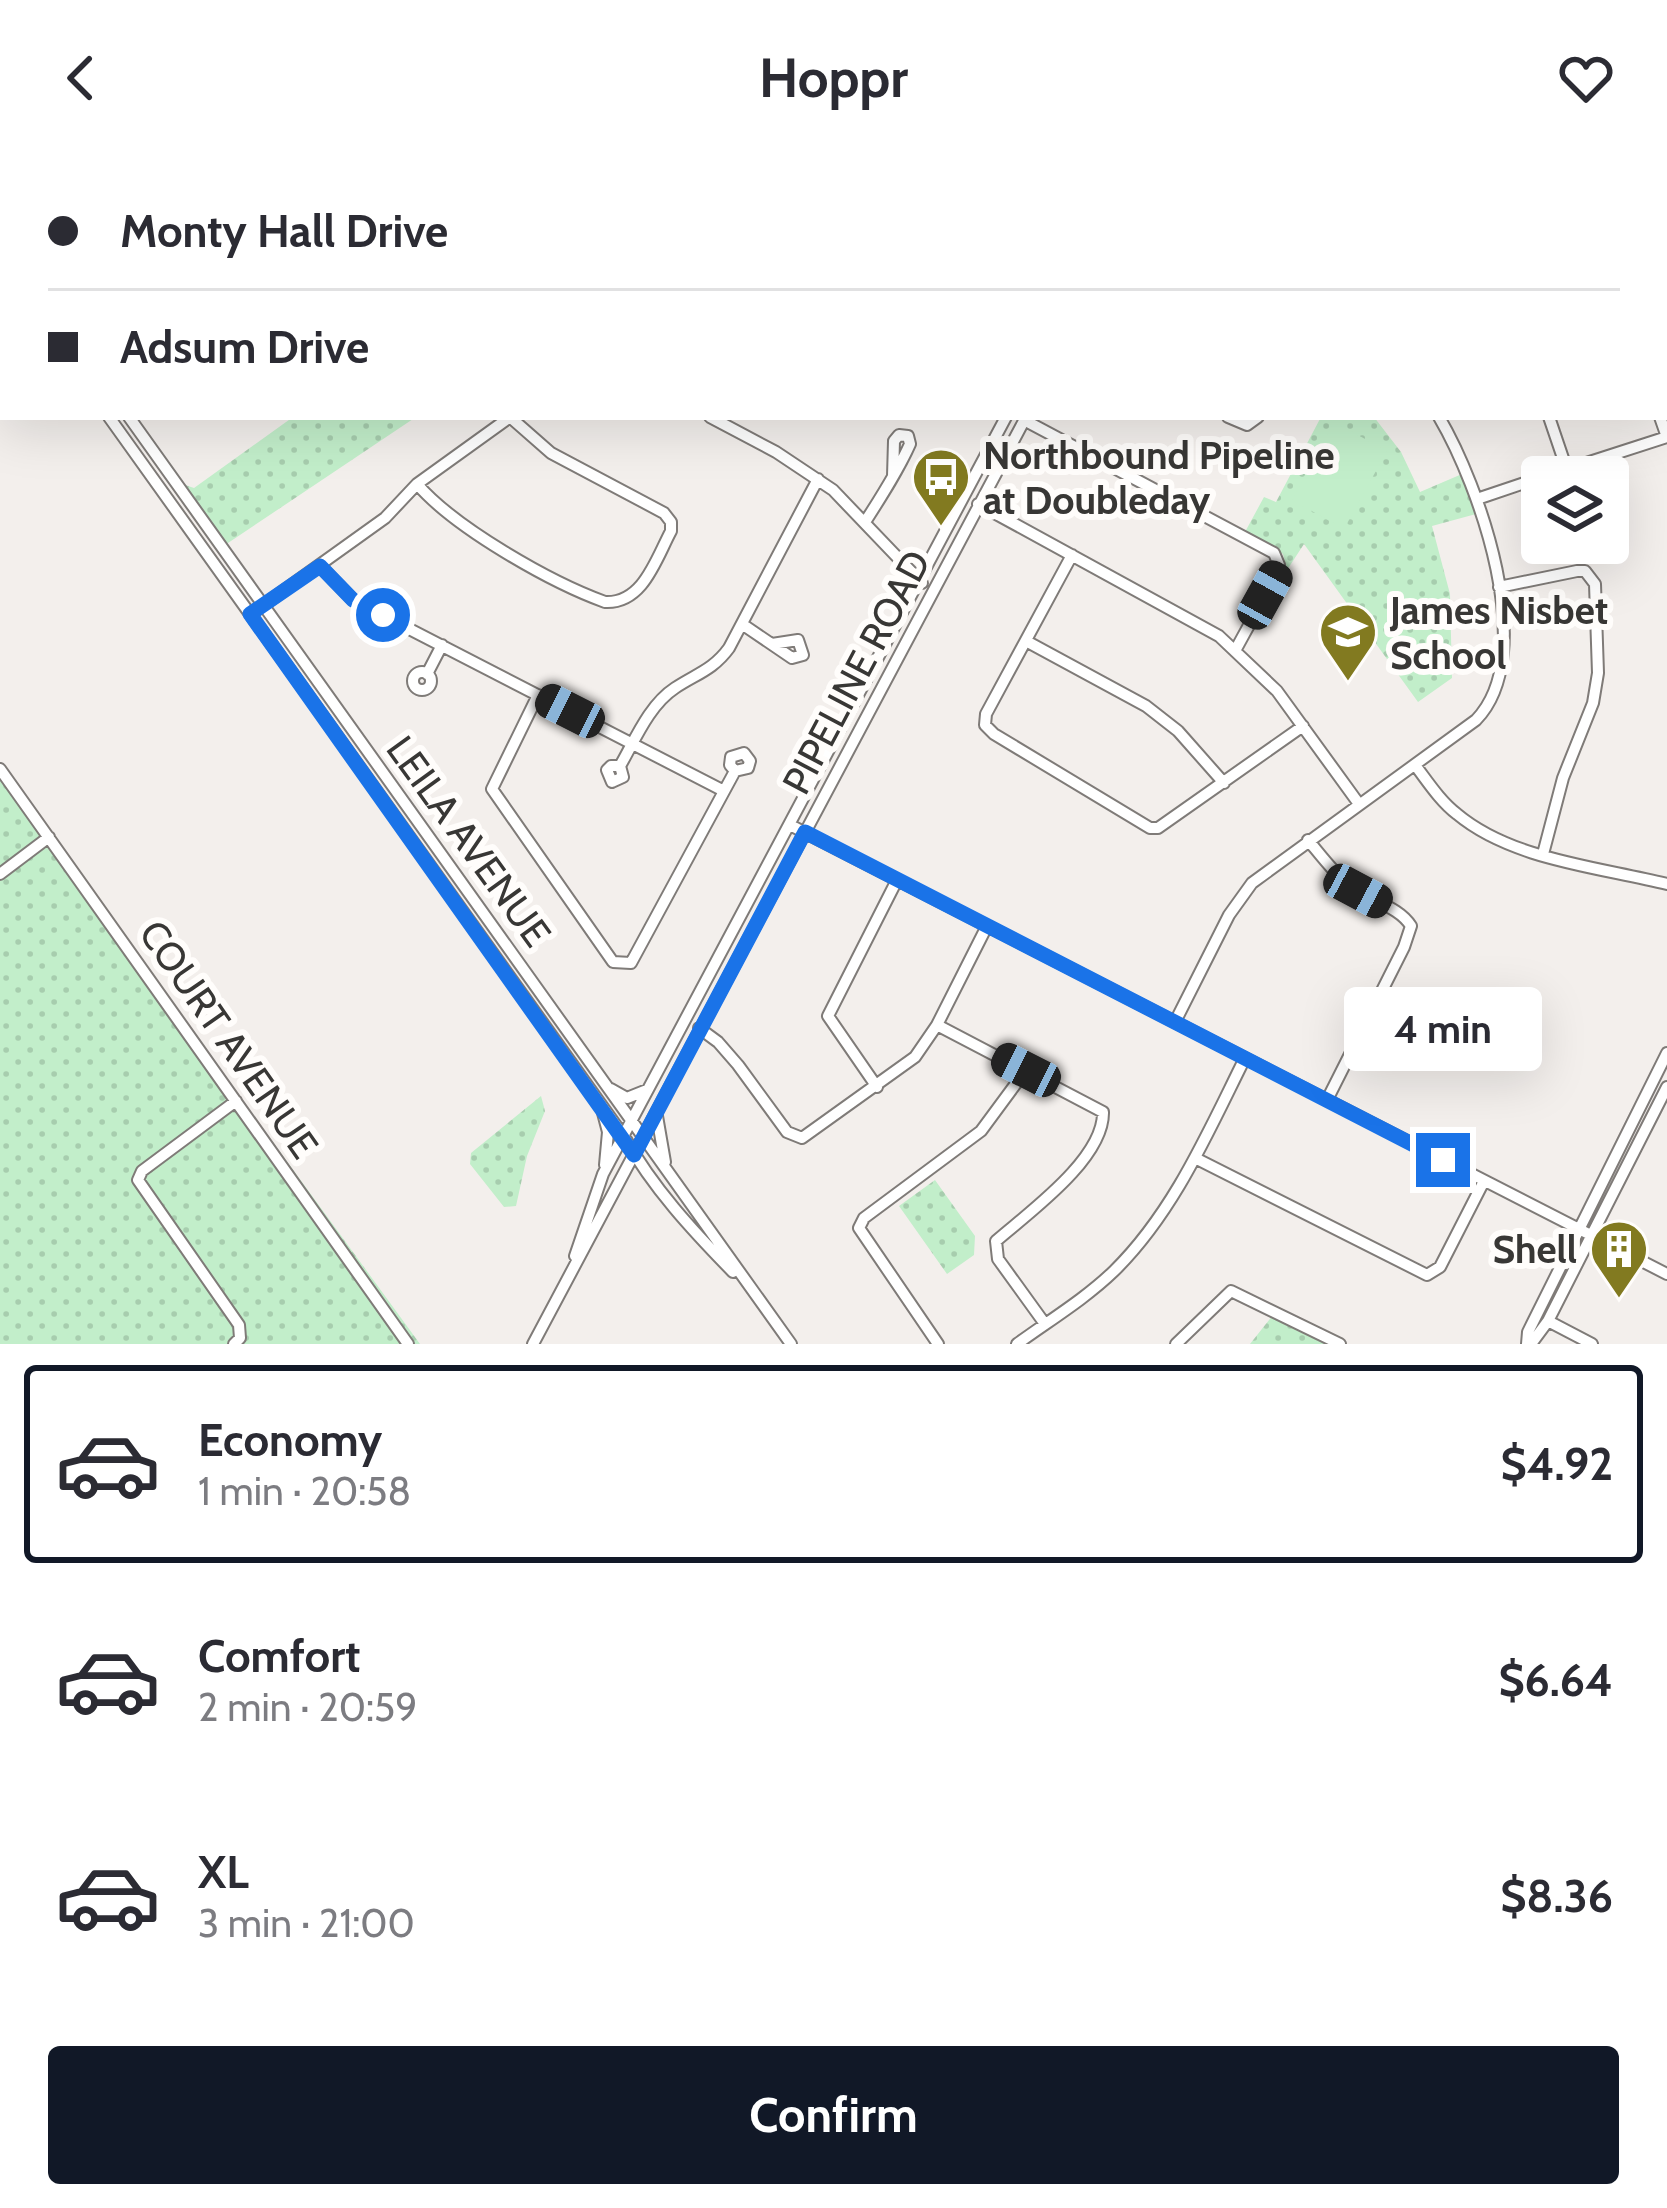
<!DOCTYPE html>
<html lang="en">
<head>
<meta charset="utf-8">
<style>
	body { margin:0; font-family:Cabin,sans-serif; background:#f7f7f7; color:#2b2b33; height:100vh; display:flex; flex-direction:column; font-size:45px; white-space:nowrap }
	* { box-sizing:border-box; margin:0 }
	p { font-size:39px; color:#7c7c81 }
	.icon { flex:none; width:66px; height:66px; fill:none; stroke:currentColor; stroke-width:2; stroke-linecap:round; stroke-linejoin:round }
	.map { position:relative; height:1188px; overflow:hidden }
	.panel { display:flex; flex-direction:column; background:#fff; flex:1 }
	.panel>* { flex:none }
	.guide { position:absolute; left:0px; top:0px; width:1668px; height:264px; box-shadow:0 12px 48px #0002; display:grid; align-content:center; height:264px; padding:0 48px; background:#fff }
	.fabs { position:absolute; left:1521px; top:300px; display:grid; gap:24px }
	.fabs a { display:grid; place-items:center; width:108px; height:108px; border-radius:12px; background:#fff; box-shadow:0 12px 48px #0002; font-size:60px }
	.end { position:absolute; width:54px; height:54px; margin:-27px; border:15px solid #1a73e8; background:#fff; box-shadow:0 0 0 6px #fff }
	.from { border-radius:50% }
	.bubble { position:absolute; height:84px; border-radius:12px; background:#fff; box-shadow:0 12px 48px #0002; font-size:39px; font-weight:800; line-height:84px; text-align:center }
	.car { position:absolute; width:36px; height:72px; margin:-36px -18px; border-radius:15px; box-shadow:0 0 9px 3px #0007; background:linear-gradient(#222 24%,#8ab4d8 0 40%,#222 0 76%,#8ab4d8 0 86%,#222 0) }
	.guide b { display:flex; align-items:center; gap:42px; height:114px; font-size:45px }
	.guide b+b { border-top:3px solid #e1e1e2 }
	.guide i { width:30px; height:30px; background:#2b2b33 }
	ul { padding:21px 0 0; list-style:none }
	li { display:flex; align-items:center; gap:36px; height:198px; margin:0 24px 18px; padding:0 24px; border:6px solid transparent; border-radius:12px }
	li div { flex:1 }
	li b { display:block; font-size:45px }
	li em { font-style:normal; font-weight:800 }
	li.selected { border-color:#111827 }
	li>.icon { width:108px; height:108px; stroke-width:1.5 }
	.action { display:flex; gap:24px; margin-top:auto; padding:24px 48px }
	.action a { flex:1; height:138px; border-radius:12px; background:#111827; color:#fff; font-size:48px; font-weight:800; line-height:138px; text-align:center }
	header { display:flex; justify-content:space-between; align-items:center; height:156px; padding:0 48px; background:#fff; font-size:54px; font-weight:800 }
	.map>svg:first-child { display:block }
	.grass { fill:url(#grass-dots) }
	.garden { fill:#c2eeca }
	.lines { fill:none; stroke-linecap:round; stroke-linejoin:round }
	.minor-casing { stroke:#7f7b78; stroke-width:14 }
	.minor { stroke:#fff; stroke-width:10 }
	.route { stroke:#1a73e8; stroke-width:15 }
	.labels { text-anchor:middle; stroke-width:12; stroke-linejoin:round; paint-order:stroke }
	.poi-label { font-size:39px; font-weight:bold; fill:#383735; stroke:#fffdfb; text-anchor:start }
	.street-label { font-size:39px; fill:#383735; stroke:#fffdfb }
</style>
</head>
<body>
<header><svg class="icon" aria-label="back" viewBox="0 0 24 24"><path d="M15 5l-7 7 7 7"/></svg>Hoppr<svg class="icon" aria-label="heart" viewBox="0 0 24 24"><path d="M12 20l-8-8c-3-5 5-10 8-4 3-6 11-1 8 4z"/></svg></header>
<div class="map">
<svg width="1667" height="1188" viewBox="0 0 1667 1188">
	<defs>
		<pattern id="grass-dots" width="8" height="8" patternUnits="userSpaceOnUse" patternTransform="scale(3)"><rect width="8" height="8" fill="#c2eeca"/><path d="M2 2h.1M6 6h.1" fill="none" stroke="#a7cdae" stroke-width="1.8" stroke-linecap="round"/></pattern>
	</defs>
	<rect width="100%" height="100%" fill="#f3efec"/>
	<path class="grass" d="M293,261H416L225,389L182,328L194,332Z
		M1321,261H1374L1401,296L1420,336L1462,318L1476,358L1432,370L1450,438L1452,522L1418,546L1304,388L1287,414L1283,398L1245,376L1264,341L1276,346Z
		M0,612L420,1188H0Z
		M541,940L545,955L527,1000L516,1050L504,1051L470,1008L471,997Z
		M935,1024L975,1080L974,1099L947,1118L899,1050Z
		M1273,1159L1330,1188H1250Z"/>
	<path class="garden" d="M1334,266L1387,295L1344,373L1292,344Z"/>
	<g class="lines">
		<g class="minor-casing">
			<path id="minor" d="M963,0L965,3
				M1090,0L1092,3
				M1153,0L1159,3
				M1362,0L1364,3
				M1505,0L1507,3
				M1522,0L1524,3
				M439,3L444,0
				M1143,3L1145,0
				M1403,3L1407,0
				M1583,3L1587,0
				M1665,73L1667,71
				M0,80L3,84
				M0,108L3,113
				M1665,227L1667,233
				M109,261L625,982C653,1032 692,1074 733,1116
				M129,261L791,1188
				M710,261L776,296L833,334L922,427
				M1228,261L1247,269L1258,261
				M1549,261L1567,314
				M1660,261L1667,281
				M1024,264L1274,397L1279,409L1277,418L1236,493
				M1543,321L1667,281
				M1477,343L1542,321
				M978,348L1219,480L1277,535L1359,648
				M865,366C881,341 898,315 910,288L908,280L899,279L894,285L893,320
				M1072,399L986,558L985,569L994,578L1150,672H1158L1303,570
				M320,410L353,444L724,635
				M1499,431L1577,415H1585L1595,428L1598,517L1593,547L1563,622L1543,698
				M258,453L385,362L417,328L510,261L551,297L664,357L671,366V375C656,403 643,448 605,446C550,426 455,372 417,328
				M742,468L792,502L803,499L798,484L772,488
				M1026,485L1146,550L1178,575L1224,627
				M413 525a9 9 0 1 1 18 0a9 9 0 1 1-18 0Z
				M427,518L442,489
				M538,539L492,633L613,806L631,807L735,615L748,612L750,605L744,597L731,601L730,609L735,615
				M1415,609C1428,626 1440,645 1457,658C1512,704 1599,711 1667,728
				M620,610H611L607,614L612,626L623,621L620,610C635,584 649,549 675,532C696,518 713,514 729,492L818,323
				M0,613L408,1188
				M790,669L1667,1118
				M1308,684C1323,702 1336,720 1355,733C1373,746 1399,751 1411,770L1404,791L1327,944
				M0,718L49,681
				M1175,866L1229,759L1252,727L1476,564C1540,498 1479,329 1439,261
				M937,869L1103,956C1104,1003 1028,1057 996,1085L998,1103L1045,1168
				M699,872L718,886L738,909L787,976L802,982L915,901L937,869L987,770
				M877,931L828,860L897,724
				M611,933L627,942L647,934
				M603,957L608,976L605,1009
				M657,960L665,1006
				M1195,1002L1427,1119L1440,1111L1484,1025
				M575,1100L603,1018L1006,261
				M1548,1165L1592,1188
				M234,1188L240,1182L239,1169L138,1024L142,1015L236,945
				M533,1188L1026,261
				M938,1188L859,1072L864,1062L981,975L1026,914
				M1017,1188C1050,1164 1085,1143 1114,1115C1174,1056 1208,976 1245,902
				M1176,1188L1231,1135L1340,1188
				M1527,1188L1528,1176L1667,897
				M1531,1188L1548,1165L1667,931"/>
		</g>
		<use href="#minor" class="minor"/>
	</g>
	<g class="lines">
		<path class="route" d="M383,459L353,444L320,410L250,458L634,999L805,676L1443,1004"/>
	</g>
	<defs>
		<g id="bus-pin" transform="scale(3)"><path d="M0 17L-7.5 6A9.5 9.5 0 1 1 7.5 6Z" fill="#827a20" stroke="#fffdfb"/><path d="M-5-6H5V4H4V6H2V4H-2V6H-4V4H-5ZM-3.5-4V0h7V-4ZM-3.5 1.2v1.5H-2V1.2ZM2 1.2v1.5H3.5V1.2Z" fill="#fff"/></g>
		<g id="school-pin" transform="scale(3)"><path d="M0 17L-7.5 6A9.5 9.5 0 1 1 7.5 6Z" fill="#827a20" stroke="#fffdfb"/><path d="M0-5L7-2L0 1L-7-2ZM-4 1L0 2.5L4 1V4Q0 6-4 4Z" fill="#fff"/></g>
		<g id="building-pin" transform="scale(3)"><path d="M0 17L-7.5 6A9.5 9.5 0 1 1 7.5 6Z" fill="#827a20" stroke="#fffdfb"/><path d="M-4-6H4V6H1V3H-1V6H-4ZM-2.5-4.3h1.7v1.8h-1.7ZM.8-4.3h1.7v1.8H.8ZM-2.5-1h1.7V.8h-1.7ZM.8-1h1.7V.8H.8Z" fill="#fff"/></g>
	</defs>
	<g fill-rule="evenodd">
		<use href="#bus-pin" x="941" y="321"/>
		<use href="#school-pin" x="1348" y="476"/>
		<use href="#building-pin" x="1619" y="1093"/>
	</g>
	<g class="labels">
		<g class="poi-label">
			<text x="983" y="313">Northbound Pipeline<tspan x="983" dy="45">at Doubleday</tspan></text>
			<text x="1390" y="468">James Nisbet<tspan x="1390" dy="45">School</tspan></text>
			<text x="1577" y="1107" text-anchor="end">Shell</text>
		</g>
		<g class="street-label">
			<text transform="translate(856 516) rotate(-62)" y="14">PIPELINE ROAD</text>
			<text transform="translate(469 685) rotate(54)" y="14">LEILA AVENUE</text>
			<text transform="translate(229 883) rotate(55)" y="14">COURT AVENUE</text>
		</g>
	</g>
</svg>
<div class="fabs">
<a><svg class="icon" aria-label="layers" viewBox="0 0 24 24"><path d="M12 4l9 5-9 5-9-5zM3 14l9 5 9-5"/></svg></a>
</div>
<i class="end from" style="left:383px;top:459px"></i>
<i class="end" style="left:1443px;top:1004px"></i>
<div class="bubble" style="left:1344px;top:831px;width:198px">4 min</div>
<i class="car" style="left:1265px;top:439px;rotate:29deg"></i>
<i class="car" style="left:570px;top:555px;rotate:297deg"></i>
<i class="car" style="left:1358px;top:735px;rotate:118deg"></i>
<i class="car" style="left:1026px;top:914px;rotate:297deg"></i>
<div class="guide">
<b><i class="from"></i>Monty Hall Drive</b>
<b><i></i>Adsum Drive</b>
</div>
</div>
<section class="panel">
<ul>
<li class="selected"><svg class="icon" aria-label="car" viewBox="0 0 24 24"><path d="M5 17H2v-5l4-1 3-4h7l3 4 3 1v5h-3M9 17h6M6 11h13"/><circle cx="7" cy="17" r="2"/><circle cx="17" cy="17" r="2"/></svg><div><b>Economy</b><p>1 min · 20:58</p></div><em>$4.92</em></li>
<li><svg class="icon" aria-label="car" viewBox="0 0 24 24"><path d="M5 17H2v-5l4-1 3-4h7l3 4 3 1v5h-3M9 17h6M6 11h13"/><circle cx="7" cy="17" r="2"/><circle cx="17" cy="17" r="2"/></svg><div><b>Comfort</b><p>2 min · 20:59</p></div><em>$6.64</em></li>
<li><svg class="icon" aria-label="car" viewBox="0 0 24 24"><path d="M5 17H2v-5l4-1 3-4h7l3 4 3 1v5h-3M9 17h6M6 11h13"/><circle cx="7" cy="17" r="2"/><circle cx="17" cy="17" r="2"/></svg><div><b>XL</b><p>3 min · 21:00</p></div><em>$8.36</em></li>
</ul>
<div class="action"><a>Confirm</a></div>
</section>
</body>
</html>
